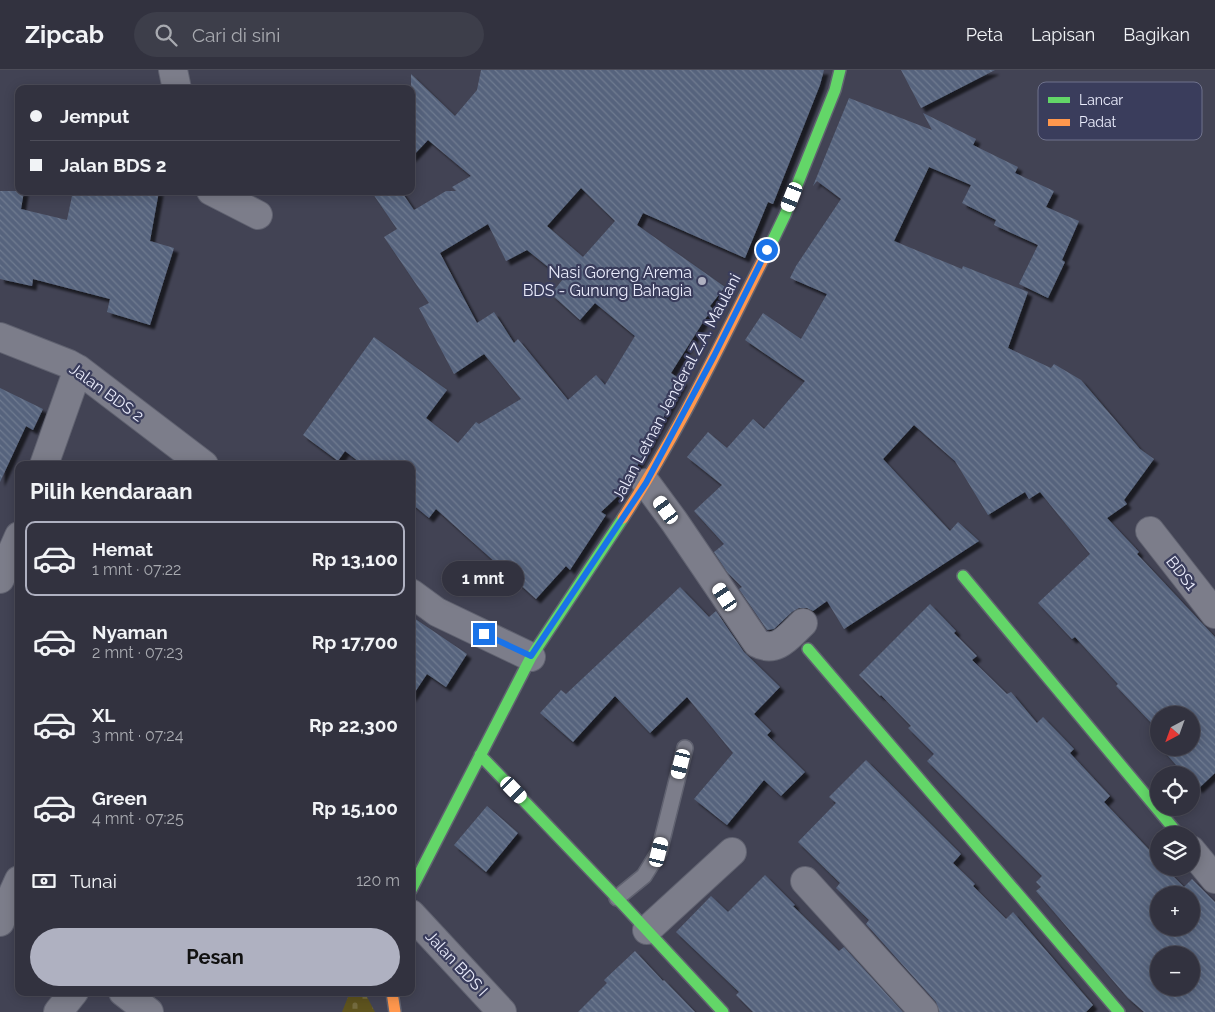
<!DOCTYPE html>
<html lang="id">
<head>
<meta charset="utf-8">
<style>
	body { margin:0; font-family:Raleway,sans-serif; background:#3d3e4a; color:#f1f3f6; height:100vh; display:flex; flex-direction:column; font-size:19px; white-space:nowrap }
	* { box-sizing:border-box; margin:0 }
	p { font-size:16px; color:#a8aab0 }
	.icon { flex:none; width:28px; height:28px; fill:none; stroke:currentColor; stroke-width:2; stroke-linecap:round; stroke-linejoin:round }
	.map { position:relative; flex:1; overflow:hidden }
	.details { position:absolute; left:15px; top:391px; width:400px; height:535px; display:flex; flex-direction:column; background:#32323f; border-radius:10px; box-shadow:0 2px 12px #0003,0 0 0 1px #4d4d59 }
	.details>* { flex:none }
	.guide { position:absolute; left:15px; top:15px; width:400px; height:110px; border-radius:10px; box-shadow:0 2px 12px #0003,0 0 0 1px #4d4d59; display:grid; align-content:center; height:110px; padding:0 15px; background:#32323f }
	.needle { width:32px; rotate:221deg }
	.controls { position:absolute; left:1150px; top:636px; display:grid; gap:10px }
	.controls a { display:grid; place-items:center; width:50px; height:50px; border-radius:50%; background:#32323f; box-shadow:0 2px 12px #0003,0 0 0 1px #4d4d59; font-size:25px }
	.end { position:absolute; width:22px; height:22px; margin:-11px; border:6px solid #1a73e8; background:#fff; box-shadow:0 0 0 2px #fff }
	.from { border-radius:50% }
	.bubble { position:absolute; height:35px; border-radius:18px; background:#32323f; box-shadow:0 2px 12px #0003,0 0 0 1px #4d4d59; font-size:16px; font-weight:700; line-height:35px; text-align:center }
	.car { position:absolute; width:15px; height:30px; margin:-15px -8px; border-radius:6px; box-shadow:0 0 4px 1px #0007; background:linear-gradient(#fff 24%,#345 0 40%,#fff 0 76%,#345 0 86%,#fff 0) }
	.guide b { display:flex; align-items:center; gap:18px; height:48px; font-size:19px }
	.guide b+b { border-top:1px solid #4d4d59 }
	.guide i { width:12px; height:12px; background:#f1f3f6 }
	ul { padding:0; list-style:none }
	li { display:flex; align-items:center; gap:15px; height:75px; margin:0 10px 8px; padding:0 5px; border:2px solid transparent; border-radius:10px }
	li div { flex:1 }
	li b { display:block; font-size:19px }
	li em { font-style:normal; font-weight:700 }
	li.current { border-color:#afb1c1 }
	li>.icon { width:45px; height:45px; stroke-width:1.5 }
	h2 { padding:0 15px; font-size:22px; line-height:60px }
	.pay { display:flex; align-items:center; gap:12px; height:55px; padding:0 15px; font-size:19px }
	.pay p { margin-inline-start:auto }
	.action { display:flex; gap:10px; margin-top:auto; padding:10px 15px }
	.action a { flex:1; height:58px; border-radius:30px; background:#afb1c1; color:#111; font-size:20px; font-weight:700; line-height:58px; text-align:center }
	header { display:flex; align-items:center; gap:30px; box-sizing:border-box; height:70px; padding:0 25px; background:#32323f; border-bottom:1px solid #4d4d59 }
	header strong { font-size:24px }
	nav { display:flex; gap:28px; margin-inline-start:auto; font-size:18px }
	.search { width:350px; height:45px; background:#3d3e4a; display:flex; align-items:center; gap:12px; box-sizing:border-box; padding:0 18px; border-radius:28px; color:#a8aab0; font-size:19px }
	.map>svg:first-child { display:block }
	.cemetery { fill:url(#cemetery-stones) }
	.building { fill:url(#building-back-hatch); fill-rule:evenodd; filter:url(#shadow) }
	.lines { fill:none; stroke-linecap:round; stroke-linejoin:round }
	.lane-casing { stroke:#606270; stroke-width:18 }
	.street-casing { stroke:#606270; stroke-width:30 }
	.fast-casing { stroke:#606270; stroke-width:14 }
	.slow-casing { stroke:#606270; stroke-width:14 }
	.lane { stroke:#7c7d8a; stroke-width:15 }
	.street { stroke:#7c7d8a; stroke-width:28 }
	.fast { stroke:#63d668; stroke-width:11 }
	.slow { stroke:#ff974d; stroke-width:11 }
	.route { stroke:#1a73e8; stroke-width:6 }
	.poi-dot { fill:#afb1c1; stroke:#3a3d5c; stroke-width:2 }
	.labels { text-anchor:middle; stroke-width:4.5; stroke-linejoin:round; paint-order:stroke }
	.poi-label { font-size:16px; fill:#eaecfc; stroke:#3a3d5c; text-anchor:end }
	.street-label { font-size:16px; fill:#eaecfc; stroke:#3a3d5c }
	.key { fill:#3a3d5c; stroke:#6f728c; stroke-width:1 }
	.key-label { font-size:14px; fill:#eaecfc }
</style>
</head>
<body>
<header>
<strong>Zipcab</strong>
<div class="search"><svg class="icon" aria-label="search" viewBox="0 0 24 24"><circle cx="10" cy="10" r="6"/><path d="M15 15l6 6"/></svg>Cari di sini</div>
<nav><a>Peta</a><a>Lapisan</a><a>Bagikan</a></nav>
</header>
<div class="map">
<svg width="1215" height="942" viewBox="0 0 1215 942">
	<defs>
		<pattern id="cemetery-stones" width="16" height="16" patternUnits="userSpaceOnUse" patternTransform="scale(1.25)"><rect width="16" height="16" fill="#5e531e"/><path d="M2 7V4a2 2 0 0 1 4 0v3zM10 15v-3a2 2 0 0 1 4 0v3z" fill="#756c40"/></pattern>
		<pattern id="building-back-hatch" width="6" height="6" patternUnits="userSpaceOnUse" patternTransform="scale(1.25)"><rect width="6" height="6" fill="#57647d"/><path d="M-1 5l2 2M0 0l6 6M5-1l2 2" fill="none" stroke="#6f7a90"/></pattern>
		<filter id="shadow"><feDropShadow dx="4.5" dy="4.5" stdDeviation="1" flood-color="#0009"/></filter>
	</defs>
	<rect width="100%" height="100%" fill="#424354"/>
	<path class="cemetery" d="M348,927H367L375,942H342Z"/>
	<path class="building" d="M481,0H824L820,15L773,134L768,132L745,188L643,143L637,155L725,217L710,236L713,239L705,249L671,303L683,311L634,402L621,418L623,420L620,424L601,442L606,445L570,500L566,496L536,529L436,439L429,448L411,433V395H363L345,381L338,391L303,365L374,267L447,320L426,348L458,373L476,352L479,354L521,329L484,284L454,304L419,238L429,233L384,167L397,159L371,121H401L414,140L446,121H456L452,117L471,106L428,70L411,88V4L455,46L477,20ZM581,118L615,151L583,187L547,156ZM488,154L506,191L527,180L563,209L551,224L580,250L595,233L635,266L605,315L596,305L568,330L518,269L514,273L494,242L477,253L440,183Z
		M901,0H995L921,38Z
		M849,28L932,60L923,43L976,69L973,75L1018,97L1015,103L1054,121L1046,137L1079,151L1062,190L1065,192L1048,228L1019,214L1038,175L994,155L996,150L962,133L971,115L929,97L894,171L962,199L963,196L1028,222L1008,278L1051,298L1054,294L1081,310L1140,379L1154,389L1124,430L1127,434L1107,448L1139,482L1137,484L1215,567V703L1198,719L1191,711V705H1185L1161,678H1191V645H1159V661L1116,616L1118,614L1075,567L1072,569L1038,533L1090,484L1040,422L1029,429L1025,422L988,445L955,391L914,355L883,389L950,461L958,452L979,471L844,559L827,531L813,541L807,538H799L792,542L774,559L767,560L739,519L742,517L727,502L714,482L724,474L694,441L722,415L687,387L708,362L727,378L753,349L764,359L805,311L745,270L763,243L801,269L827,224L790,208L796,196L841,129L817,111L813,116Z
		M0,121H24L21,139L67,150L73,121H159L150,171L174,178L150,255L107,242L110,229L33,209L32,216L0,209Z
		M0,318L43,339L33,360L26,356L0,412Z
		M680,517L709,547L716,541L744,582L780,617L754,644L771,661L767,665L805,702L781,726L764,710L727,755L694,729L733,683L687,627L650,663L615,626L573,672L540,643L561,620L566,624Z
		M930,534L956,561L954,563L977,586L972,590L1007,624L1011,622L1037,653L1043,647L1074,679L1070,683L1110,726L1104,732L1159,790V798H1165L1184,817L1192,809L1215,832V942H1144L1128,928L1036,821L1041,817L1036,812L1042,806L927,691L934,684L908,658L911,656L881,625L880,626L859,605ZM1159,825H1191V858H1159ZM1159,885H1191V918H1159Z
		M411,546L467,584L446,617L427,604L411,628Z
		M866,690L961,784L953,793L975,814L973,816L1006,849L1013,842L1093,935L1086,942H939L936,932L866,854L869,850L836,818L840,813L798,772L836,733L829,727Z
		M487,736L518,763L486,802L454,775Z
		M765,805L795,835L793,836L839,881L844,877L903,942H753L736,925L739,922L676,862L711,826L728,842Z
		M635,881L663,911L664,910L695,942H578L607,913L604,910Z"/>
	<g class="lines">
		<g class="lane-casing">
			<path id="lane" d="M617,828L644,806L659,782L685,678"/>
		</g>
		<g class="street-casing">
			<path id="street" d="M173,0L177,19
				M211,121L258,145
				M0,267L69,294L78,299L204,395
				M44,395L78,299
				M646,413L674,451L757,573C777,584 789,566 803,553
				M1150,461L1215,544
				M0,509L19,466
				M411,523L437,542L531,587
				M1191,780L1215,809
				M805,811L924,942
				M411,844L502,942
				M0,852L19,810
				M647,860L732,782
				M123,922L149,942
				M58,942L74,922"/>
		</g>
		<g class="fast-casing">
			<path id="fast" d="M771,174L785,145L835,20L840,0
				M963,506L1179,765
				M808,579L1119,942
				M480,685L617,828L723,942
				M411,820L531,587L623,448"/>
		</g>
		<g class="slow-casing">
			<path id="slow" d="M623,448C680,361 724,266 771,174
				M392,922L395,942"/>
		</g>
		<use href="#lane" class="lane"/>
		<use href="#street" class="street"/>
		<use href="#fast" class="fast"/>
		<use href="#slow" class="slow"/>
	</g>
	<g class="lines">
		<path class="route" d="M484,564L531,586L646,413L714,286L767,180"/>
	</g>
	<circle class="poi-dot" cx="702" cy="211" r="5"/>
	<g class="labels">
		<g class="poi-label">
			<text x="692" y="208">Nasi Goreng Arema<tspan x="692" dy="18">BDS - Gunung Bahagia</tspan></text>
		</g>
		<g class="street-label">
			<text transform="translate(676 317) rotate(-62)" y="6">Jalan Letnan Jenderal Z.A. Maulani</text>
			<text transform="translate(107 322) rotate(36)" y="6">Jalan BDS 2</text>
			<text transform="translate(1182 503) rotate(52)" y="6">BDS1</text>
			<text transform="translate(457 893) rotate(47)" y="6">Jalan BDS I</text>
		</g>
	</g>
	<rect x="1038" y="12" width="164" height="58" rx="8" class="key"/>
	<rect x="1048" y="27" width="22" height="6" fill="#63d668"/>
	<rect x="1048" y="49" width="22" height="7" fill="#ff974d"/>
	<g class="key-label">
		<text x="1079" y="35">Lancar</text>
		<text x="1079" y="57">Padat</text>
	</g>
</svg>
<div class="controls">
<a><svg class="needle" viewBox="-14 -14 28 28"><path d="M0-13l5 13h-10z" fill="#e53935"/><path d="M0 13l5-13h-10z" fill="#a8aab0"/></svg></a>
<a><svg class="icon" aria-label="locate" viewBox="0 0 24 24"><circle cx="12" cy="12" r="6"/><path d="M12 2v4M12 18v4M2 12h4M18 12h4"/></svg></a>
<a><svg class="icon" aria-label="layers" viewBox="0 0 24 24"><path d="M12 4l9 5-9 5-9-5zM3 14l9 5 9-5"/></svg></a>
<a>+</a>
<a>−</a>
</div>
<i class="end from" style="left:767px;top:180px"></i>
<i class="end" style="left:484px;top:564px"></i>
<div class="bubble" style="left:442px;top:491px;width:82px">1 mnt</div>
<i class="car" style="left:792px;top:127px;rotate:202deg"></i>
<i class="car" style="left:666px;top:440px;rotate:324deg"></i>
<i class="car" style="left:725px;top:527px;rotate:326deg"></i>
<i class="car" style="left:681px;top:694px;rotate:194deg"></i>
<i class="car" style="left:514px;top:720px;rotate:136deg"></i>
<i class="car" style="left:659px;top:782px;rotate:14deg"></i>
<div class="guide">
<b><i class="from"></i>Jemput</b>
<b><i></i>Jalan BDS 2</b>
</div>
<section class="details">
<h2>Pilih kendaraan</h2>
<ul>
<li class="current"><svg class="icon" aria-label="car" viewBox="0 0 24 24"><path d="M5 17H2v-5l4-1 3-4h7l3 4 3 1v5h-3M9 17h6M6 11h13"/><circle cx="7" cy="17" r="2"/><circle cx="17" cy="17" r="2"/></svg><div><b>Hemat</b><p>1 mnt · 07:22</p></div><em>Rp 13,100</em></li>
<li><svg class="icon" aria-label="car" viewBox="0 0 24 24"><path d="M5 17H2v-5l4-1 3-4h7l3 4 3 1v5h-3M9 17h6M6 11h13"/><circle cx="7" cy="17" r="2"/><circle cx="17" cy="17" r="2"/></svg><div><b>Nyaman</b><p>2 mnt · 07:23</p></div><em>Rp 17,700</em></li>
<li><svg class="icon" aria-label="car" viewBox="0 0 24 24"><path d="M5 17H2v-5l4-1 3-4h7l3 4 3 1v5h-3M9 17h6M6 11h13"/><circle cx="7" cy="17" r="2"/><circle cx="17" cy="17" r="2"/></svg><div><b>XL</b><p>3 mnt · 07:24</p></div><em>Rp 22,300</em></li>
<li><svg class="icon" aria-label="car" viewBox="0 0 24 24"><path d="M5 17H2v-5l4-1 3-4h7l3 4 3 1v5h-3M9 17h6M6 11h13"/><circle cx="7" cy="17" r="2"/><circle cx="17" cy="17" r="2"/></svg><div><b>Green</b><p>4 mnt · 07:25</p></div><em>Rp 15,100</em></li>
</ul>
<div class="pay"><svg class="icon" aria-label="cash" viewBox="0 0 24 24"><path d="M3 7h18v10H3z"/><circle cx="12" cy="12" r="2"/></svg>Tunai<p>120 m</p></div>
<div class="action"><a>Pesan</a></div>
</section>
</div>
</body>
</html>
